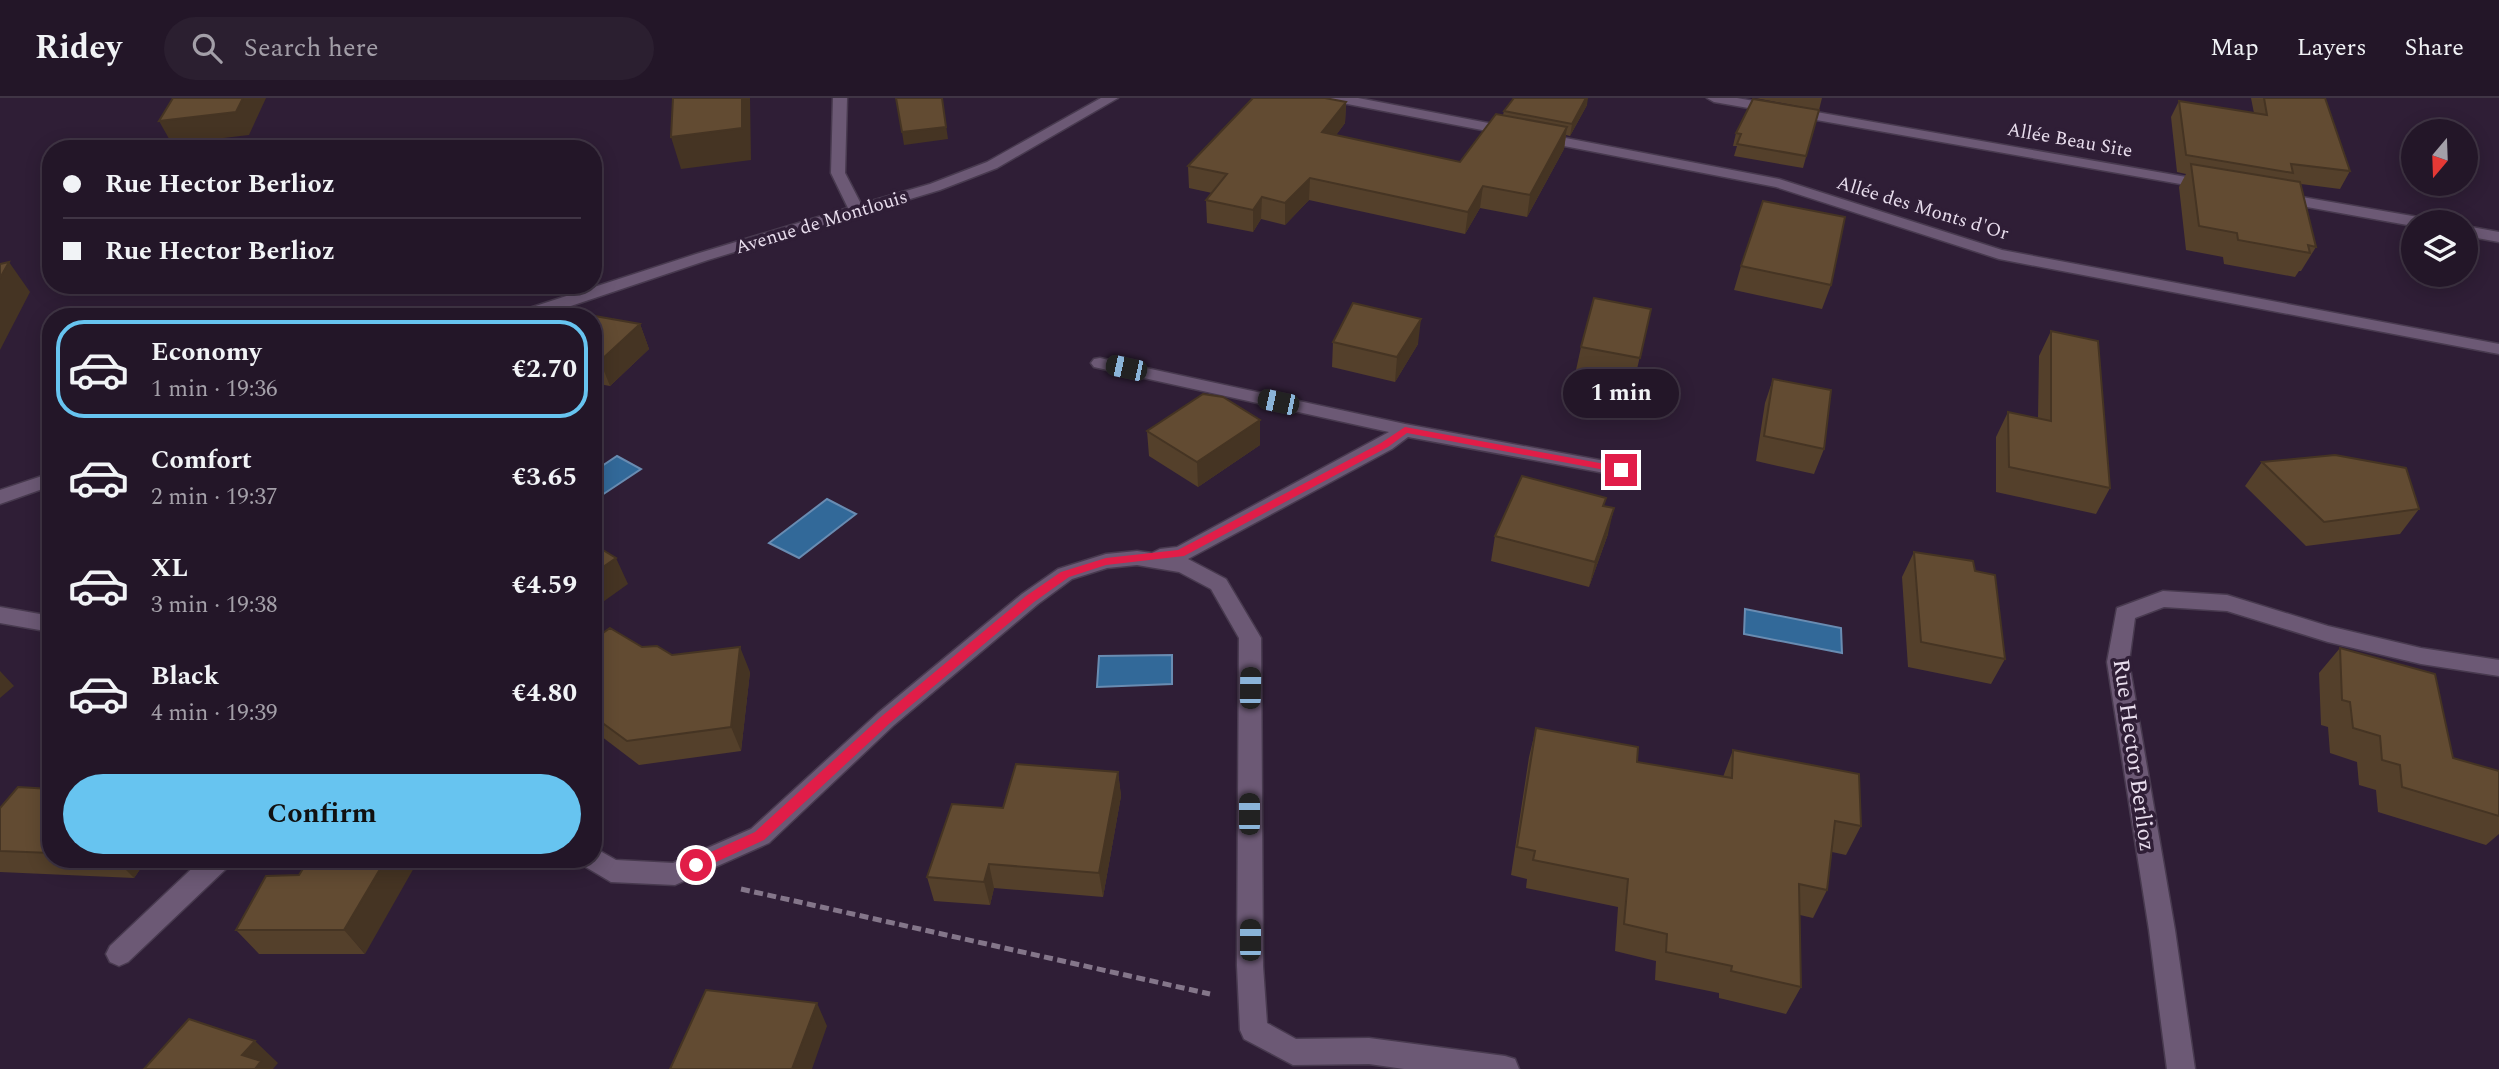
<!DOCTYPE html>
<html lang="en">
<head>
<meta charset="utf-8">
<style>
	body { margin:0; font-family:Spectral,serif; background:#2b1f30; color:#f1f3f6; height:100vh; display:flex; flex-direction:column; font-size:26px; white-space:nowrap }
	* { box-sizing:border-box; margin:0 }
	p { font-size:23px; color:#a39fa8 }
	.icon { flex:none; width:38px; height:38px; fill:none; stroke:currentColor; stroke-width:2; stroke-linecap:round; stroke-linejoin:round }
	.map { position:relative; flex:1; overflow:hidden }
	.side { position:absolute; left:42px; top:210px; width:560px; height:560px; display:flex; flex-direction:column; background:#231628; border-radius:28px; box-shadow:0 4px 18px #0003,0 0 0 2px #403545 }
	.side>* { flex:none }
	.banner { position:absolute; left:42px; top:42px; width:560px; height:154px; border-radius:28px; box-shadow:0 4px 18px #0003,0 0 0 2px #403545; display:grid; align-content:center; height:154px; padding:0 21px; background:#231628 }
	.needle { width:46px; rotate:199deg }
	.fabs { position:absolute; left:2401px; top:21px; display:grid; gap:14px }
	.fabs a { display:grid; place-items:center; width:77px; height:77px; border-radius:50%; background:#231628; box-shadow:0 4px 18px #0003,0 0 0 2px #403545; font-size:35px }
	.end { position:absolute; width:32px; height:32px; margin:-16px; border:9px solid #e11d48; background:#fff; box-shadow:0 0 0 4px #fff }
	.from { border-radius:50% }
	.bubble { position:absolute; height:49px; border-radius:24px; background:#231628; box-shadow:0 4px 18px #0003,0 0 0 2px #403545; font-size:23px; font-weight:700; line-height:49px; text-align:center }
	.car { position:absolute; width:21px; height:42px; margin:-21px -10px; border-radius:9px; box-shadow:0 0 5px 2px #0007; background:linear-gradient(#222 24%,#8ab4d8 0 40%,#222 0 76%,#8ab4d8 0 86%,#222 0) }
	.banner b { display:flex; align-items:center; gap:24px; height:66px; font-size:26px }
	.banner b+b { border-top:2px solid #403545 }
	.banner i { width:18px; height:18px; background:#f1f3f6 }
	ul { padding:12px 0 0; list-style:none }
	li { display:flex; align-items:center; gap:21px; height:98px; margin:0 14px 10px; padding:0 7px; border:4px solid transparent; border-radius:28px }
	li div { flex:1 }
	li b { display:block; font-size:26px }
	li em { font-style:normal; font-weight:700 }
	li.active { border-color:#67c4f0 }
	li>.icon { width:63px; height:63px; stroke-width:1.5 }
	.primary-button { display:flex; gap:14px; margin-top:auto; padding:14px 21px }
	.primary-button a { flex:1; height:80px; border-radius:42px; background:#67c4f0; color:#111; font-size:28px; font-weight:700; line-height:80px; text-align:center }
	header { display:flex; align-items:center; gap:42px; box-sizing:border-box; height:98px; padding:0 35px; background:#231628; border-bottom:2px solid #403545 }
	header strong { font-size:33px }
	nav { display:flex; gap:38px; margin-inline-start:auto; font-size:24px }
	.search { width:490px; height:63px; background:#2b1f30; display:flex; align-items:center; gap:18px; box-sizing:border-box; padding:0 24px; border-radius:38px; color:#a39fa8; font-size:26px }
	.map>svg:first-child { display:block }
	.water { fill:#326999; stroke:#698cb2; stroke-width:2 }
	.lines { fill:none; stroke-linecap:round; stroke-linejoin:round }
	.minor-casing { stroke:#483a4f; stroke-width:3 }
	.path { stroke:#84768a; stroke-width:5; stroke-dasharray:9 4.5; stroke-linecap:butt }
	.minor { fill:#6c5975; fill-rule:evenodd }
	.wall { fill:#54402b }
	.shaded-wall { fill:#453423 }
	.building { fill:#624b32; stroke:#453423; stroke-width:2 }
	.route { fill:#e11d48 }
	.labels { text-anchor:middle; stroke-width:7; stroke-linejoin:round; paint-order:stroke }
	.far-street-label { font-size:19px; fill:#e8dded; stroke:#2f1e36 }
	.street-label { font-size:23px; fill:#e8dded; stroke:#2f1e36 }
</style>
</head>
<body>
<header>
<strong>Ridey</strong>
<div class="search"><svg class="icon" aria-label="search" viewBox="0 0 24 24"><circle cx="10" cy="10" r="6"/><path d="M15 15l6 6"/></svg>Search here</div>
<nav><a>Map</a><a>Layers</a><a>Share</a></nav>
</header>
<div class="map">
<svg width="2499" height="971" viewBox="0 0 2499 971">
	<rect width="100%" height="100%" fill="#2f1e36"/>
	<path class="water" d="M617,358L641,371L593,403V374Z
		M827,401L856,416L799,460L769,445Z
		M1745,511L1841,530L1842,555L1744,536Z
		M1172,557V586L1097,589L1099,558Z"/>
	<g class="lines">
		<g class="minor-casing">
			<path id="minor" d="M833,0H847L845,75L861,106L930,86L987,64L1101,0H1118L997,70L940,92L708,162L538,219H512L514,215L696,156L848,110L831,75Z
				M1330,0H1358L1779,81L2002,152L2499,246V256L1999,161L1776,89L1337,4Z
				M1707,0H1737L2209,83L2216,87L2209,91L1714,4Z
				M2278,95L2418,119L2426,124H2413V128L2273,103L2270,100Z
				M2466,128L2499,134V144L2466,138Z
				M1100,260L1405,326L1621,366L1628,368L1631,372L1628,376L1621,378L1408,339L1392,351L1188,461L1226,481L1261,540L1263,868L1267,925L1296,941L1369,940L1505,958L1515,961L1519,971H1404L1369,966L1293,967L1244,941L1240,932L1237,868L1239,540L1211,491L1179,474L1137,467L1107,470L1072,481L1038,506L894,627L769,745L675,787L611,784L584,768L581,761H593V749L616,762L673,765L751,731L878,615L1022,496L1058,471L1106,456L1137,453L1152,455L1160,451L1177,449L1389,334L1094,269L1091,265L1094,261Z
				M51,375V388L0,406V392Z
				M2163,493L2227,497L2328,528L2421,550L2499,562V578L2421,566L2328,544L2227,513L2164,509L2135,520L2129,564L2175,832L2195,971H2167L2149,832L2107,564L2117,510Z
				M0,509L51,518V534L0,525Z
				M202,761H231L228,769L128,864L119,868L110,864L106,856L110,848Z"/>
		</g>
		<path class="path" d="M741,791L1210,896"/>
		<use href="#minor" class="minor"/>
	</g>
	<path class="wall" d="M1755,0H1822L1819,12Z
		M2251,0H2325L2350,73L2340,91L2301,86L2316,149L2301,173H2299L2295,179L2224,166L2223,159L2186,152L2179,89L2186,76L2177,74L2171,19L2179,3L2254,15Z
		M1346,4L1345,25L1336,37L1460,64L1503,17L1504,13L1587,7L1570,38L1566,37L1564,51L1527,119L1480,110L1465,136L1309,102L1285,127L1261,121L1253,134L1207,125L1206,102L1212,95L1189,90L1188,68Z
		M1819,12L1803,70L1734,58L1737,48H1733L1736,35Z
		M1741,168L1831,187L1822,211L1734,192Z
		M1651,211L1634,284L1576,272L1581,249Z
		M593,219L640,226L649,251L610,288L593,285Z
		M2051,233L2110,390L2096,416L1996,394V339L2008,314L2038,320L2039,258Z
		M1333,244L1418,246L1395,284L1332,269Z
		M1773,281L1824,351L1814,376L1756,363L1765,305Z
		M1147,333L1260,347L1198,389L1149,358Z
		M2262,364L2419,411L2400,436L2306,448L2245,388Z
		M1604,408L1608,436L1589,489L1491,463L1495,438Z
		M1914,454L1975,473L2005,561L1991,586L1908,569L1902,479Z
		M593,542L642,549L672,557L750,574L741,653L639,667L593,632Z
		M2340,550L2453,660L2499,673V736L2486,747L2378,714L2376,692L2359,687L2357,664L2330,655L2328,629L2321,627L2319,575Z
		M1536,630L1637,664L1723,679L1733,652L1861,728L1846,757L1832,754L1827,792L1813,820L1800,817L1801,889L1786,916L1719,900V895L1655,882L1656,863L1615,853L1618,809L1526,790L1527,781L1511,777L1529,659Z
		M1118,674L1121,698L1103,799L994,790L990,807L934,803L927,779L1003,710Z
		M51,691V761H147L134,780L0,774V710Z
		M299,777L365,856H259L236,832Z"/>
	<path class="shaded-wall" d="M243,0H266L249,37L172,46L159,23Z
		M742,0H750L751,62L681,71L671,39Z
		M942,0L948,41L904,47L902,34Z
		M1586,0H1588L1587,7L1570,38L1572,26Z
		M1346,4L1345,25L1322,56V34Z
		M1567,29L1564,51L1527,119L1530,97Z
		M1310,80L1309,102L1285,127V105Z
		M1483,88L1480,110L1465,136L1468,114Z
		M1262,99L1261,121L1253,134V112Z
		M9,164L30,194L0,252V180Z
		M1421,221L1418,246L1395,284L1397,259Z
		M640,226L649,251L610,288L600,263Z
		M1260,322V347L1198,389L1197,364Z
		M1614,410L1608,436L1589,489L1595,464Z
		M616,460L628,486L593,511V476Z
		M740,549L750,574L741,653L731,629Z
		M0,573L14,588L0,600Z
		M1118,674L1121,698L1103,799L1099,775Z
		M115,761H147L134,780Z
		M386,761H419L365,856L344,832Z
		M989,766L994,790L990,807L984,784Z
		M817,905L827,928L812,971H792Z
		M255,943L278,965L273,971H255L242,957Z"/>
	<path class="building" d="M173,0H243L236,14L159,23Z
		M673,0H742V30L671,39Z
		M896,0H942L946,29L902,34Z
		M1253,0H1325L1346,4L1322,34L1460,64L1496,16L1567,29L1530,97L1483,88L1468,114L1310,80L1285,105L1262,99L1253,112L1206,102L1227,76L1188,68Z
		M1514,0H1586L1572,26L1504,13Z
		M2264,0H2325L2350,73L2291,66L2293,75L2186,57L2179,3L2267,17Z
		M1753,1L1819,12L1806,58L1737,46L1741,36L1736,35Z
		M2191,66L2300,84L2316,149L2308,147L2310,155L2238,142L2237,135L2199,128Z
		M1763,103L1845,119L1831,187L1741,168Z
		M9,164L0,180V166Z
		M1594,200L1651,211L1640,260L1581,249Z
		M1353,205L1421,221L1397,259L1333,244Z
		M572,214L640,226L600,263L593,262V219H566Z
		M2051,233L2098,243L2110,390L2009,369L2008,314L2051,323Z
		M1773,281L1831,292L1824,351L1764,338Z
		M1203,296L1223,299L1260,322L1197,364L1147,333Z
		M2335,357L2406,370L2419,411L2324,424L2262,364Z
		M1522,378L1606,400L1603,408L1614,410L1595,464L1495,438Z
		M593,446L616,460L593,476Z
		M1914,454L1973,463L1975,473L1995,477L2005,561L1921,544Z
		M610,530L642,549L657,548L672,557L740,549L731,629L627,643L593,618V542Z
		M2340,550L2435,576L2453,660L2499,673V718L2402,689L2400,667L2382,662L2380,638L2353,630L2350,604L2342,602Z
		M1536,630L1638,649L1637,664L1732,680L1733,652L1859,676L1861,728L1835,723L1827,792L1799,786L1801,889L1731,873L1732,868L1666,854L1667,836L1624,826L1628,781L1533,762L1535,753L1517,749Z
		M1016,666L1118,674L1099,775L989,766L984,784L927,779L952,706L1003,710Z
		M18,689L51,691V755L0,753V710Z
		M309,761H386L344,832H236L266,778L299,777Z
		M706,892L817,905L792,971H670Z
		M189,921L255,943L242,957L261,963L255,971H144Z"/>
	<path class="route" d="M1405,329L1621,369L1627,372L1621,375L1407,335L1388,349L1184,458L1106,467L1069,479L1034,504L890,625L764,742L701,771H691V763L755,734L882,618L1026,498L1061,474L1106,460L1178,452L1381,345Z"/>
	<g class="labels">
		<g class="far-street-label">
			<text transform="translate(2070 41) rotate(10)" y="7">Allée Beau Site</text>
			<text transform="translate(1923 109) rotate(17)" y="7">Allée des Monts d'Or</text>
			<text transform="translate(821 123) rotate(-17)" y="7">Avenue de Montlouis</text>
		</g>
		<g class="street-label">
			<text transform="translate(2135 657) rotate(82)" y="8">Rue Hector Berlioz</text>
		</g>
	</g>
</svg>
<div class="fabs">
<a><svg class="needle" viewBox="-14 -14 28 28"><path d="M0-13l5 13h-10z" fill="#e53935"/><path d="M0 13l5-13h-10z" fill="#a39fa8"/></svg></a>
<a><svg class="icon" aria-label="layers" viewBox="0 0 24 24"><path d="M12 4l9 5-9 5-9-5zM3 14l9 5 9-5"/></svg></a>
</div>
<i class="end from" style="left:696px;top:767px"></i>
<i class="end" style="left:1621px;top:372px"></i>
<div class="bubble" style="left:1563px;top:271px;width:116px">1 min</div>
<i class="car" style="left:1126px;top:270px;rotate:282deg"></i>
<i class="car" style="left:1278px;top:304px;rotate:282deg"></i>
<i class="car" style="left:1250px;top:590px;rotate:1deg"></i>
<i class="car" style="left:1249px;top:716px;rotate:0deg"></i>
<i class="car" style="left:1250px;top:842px;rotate:0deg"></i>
<div class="banner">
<b><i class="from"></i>Rue Hector Berlioz</b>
<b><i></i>Rue Hector Berlioz</b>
</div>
<section class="side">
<ul>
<li class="active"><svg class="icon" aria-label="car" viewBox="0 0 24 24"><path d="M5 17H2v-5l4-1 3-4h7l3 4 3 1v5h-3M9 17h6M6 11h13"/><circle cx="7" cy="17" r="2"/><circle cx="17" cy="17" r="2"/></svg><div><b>Economy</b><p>1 min · 19:36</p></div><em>€2.70</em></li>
<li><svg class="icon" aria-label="car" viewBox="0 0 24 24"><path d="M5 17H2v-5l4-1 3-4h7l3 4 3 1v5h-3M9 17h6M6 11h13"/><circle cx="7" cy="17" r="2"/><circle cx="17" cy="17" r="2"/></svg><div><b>Comfort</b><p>2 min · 19:37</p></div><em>€3.65</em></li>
<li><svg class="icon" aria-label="car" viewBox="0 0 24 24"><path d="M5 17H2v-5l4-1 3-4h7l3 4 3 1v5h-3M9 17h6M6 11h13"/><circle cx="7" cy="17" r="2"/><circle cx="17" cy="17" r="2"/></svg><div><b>XL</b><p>3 min · 19:38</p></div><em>€4.59</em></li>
<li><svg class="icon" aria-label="car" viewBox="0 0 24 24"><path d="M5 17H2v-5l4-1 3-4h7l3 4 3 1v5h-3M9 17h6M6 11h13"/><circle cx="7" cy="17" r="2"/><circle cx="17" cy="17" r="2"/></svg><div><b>Black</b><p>4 min · 19:39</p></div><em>€4.80</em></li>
</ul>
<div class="primary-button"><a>Confirm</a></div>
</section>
</div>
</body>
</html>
